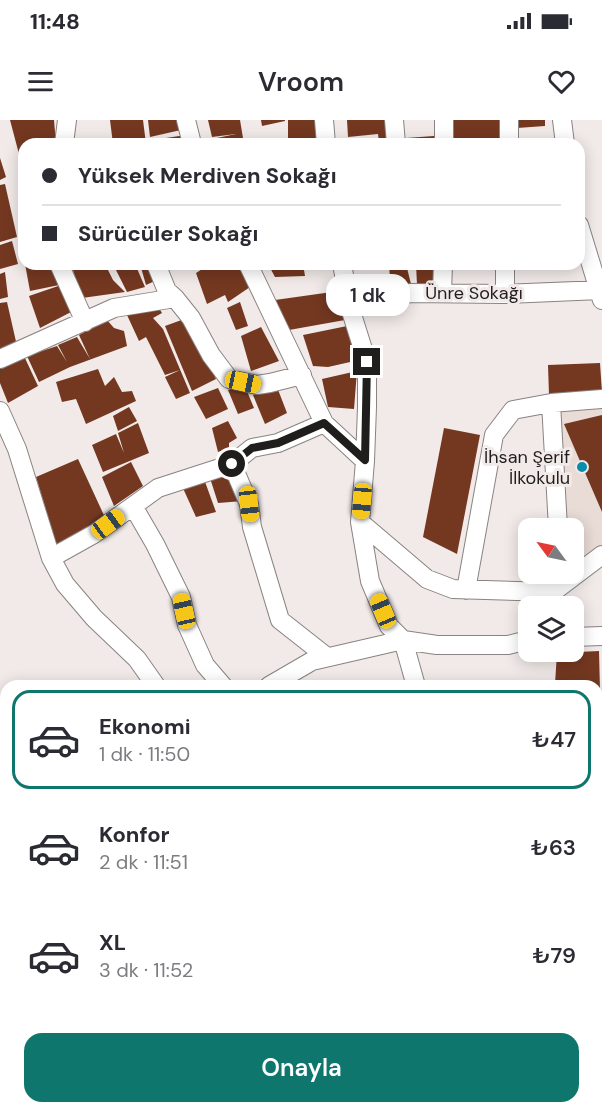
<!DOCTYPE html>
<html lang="tr">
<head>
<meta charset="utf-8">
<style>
	body { margin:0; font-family:"DM Sans",sans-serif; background:#f7f7f7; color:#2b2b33; height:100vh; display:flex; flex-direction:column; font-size:22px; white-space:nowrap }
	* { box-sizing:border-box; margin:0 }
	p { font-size:20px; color:#7c7c81 }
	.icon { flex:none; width:33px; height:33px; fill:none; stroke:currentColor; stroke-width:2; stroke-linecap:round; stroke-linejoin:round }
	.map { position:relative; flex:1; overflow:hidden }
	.details { position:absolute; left:0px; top:560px; width:603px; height:434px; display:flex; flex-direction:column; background:#fff; border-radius:18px 18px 0 0; box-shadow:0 3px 15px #0003 }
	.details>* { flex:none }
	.banner { position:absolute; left:18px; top:18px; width:567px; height:132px; border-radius:18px; box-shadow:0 3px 15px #0003; display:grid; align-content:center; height:132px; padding:0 24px; background:#fff }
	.needle { width:39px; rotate:303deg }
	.buttons { position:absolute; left:518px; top:398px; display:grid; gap:12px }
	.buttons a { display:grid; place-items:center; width:66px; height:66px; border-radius:12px; background:#fff; box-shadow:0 3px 15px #0003; font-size:30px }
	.end { position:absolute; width:27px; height:27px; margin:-14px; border:8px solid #201e1d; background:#fff; box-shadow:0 0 0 3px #fff }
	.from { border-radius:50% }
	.bubble { position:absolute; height:42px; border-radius:18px; background:#fff; box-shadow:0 3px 15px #0003; font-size:20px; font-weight:600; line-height:42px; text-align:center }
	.car { position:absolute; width:18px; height:36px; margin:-18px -9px; border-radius:8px; box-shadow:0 0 4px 2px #0007; background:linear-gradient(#f5c518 24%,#345 0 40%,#f5c518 0 76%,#345 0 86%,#f5c518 0) }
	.banner b { display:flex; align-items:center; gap:21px; height:57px; font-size:22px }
	.banner b+b { border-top:2px solid #e1e1e2 }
	.banner i { width:15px; height:15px; background:#2b2b33 }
	ul { padding:10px 0 0; list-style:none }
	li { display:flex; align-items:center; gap:18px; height:99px; margin:0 12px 9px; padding:0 12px; border:3px solid transparent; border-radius:18px }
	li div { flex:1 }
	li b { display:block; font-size:22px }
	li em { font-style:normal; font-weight:600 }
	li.selected { border-color:#0f766e }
	li>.icon { width:54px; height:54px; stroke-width:1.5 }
	.primary-button { display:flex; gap:12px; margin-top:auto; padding:12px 24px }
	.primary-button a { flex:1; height:69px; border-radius:18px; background:#0f766e; color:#fff; font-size:24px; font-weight:600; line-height:69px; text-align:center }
	.status { display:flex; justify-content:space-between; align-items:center; height:42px; padding:0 30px; background:#fff; direction:ltr }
	.status svg { height:16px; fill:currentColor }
	header { display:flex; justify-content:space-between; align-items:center; height:78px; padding:0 24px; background:#fff; font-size:27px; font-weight:600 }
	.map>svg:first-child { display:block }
	.built { fill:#e9dbd6 }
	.park { fill:url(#park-crowns) }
	.building { fill:#743821 }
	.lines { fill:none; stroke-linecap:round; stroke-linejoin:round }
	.minor-casing { stroke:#898381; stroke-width:20 }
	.major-casing { stroke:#898381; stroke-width:25 }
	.path { stroke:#888382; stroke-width:3; stroke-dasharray:3 4.5; stroke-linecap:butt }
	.minor { stroke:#fff; stroke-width:18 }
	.major { stroke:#fff; stroke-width:22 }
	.route { stroke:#201e1d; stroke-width:8 }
	.poi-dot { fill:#088eac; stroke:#f1eae8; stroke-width:2 }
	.labels { text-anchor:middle; stroke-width:6; stroke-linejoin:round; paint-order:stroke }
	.street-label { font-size:18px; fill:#201e1d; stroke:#f1eae8 }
	.poi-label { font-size:18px; fill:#201e1d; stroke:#f1eae8; text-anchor:end }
</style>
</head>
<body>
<div class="status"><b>11:48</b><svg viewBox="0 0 49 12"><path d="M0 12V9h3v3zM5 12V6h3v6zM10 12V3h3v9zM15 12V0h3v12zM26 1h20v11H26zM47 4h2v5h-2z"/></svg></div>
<header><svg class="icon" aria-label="menu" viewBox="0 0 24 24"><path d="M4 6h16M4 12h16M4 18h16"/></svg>Vroom<svg class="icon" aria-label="heart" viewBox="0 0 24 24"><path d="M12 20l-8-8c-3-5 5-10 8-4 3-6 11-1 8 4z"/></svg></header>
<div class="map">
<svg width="602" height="992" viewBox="0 0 602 992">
	<defs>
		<pattern id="park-crowns" width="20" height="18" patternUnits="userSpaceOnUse" patternTransform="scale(1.5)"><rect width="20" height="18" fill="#cdd18e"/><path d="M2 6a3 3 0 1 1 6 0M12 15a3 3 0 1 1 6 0" fill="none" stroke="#b0b37a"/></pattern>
	</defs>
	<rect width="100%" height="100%" fill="#f1eae8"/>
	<path class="built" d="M602,284V427L573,449V408H568L557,287Z"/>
	<path class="park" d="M597,879H602V992H587L583,987H597Z
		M139,987H548L551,992H140Z"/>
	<path class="building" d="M10,0H54L56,24H24V53Z
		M110,0H143L146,24H113Z
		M148,0H180L181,10L150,17Z
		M208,0H240L244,24H214L212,19L236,14L212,17Z
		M261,0H285V1L262,6Z
		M288,0H318L320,24H288Z
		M347,0H392L394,23L379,22L378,14L348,17Z
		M446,0H503L505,24H448Z
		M516,0H545V6L517,8Z
		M186,15L187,24H166V18Z
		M434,16V24H406V18Z
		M375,18V24H348L347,20Z
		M0,38L6,57L0,60Z
		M5,64L17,117L0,122V65Z
		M12,121L18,144L0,149V125Z
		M25,144H58L64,164L30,171Z
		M71,144H105L113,160L125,172L82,178Z
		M128,144H135L145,167L127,172L115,148Z
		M140,144H151L157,160L146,165Z
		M210,144H243L253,165L228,182L225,175L207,184L196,153Z
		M268,144H303L305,156L275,157Z
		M365,144H406L411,164L391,168L389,146L365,148Z
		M416,144H436L437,163L417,165Z
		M5,152L8,177L0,179V154Z
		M64,164L75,190L40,208L29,176Z
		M339,171L345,200L289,210L275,180Z
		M7,182L17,226L0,232V183Z
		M240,182L248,206L236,210L227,188Z
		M157,185L162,193L153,198L163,209L190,273L176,279L165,257L180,250L165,255L146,217L139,221L127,195Z
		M187,198L216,259L192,271L165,206Z
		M107,200L114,208L124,211L127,226L70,247L39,262L27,236L57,226L67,242L58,225L77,217L90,239L79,215Z
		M352,205L359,240L328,247L313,246L303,215Z
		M261,207L279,241L251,251L241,216Z
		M24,236L38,266L8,283L0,263V246Z
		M600,243L602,272L549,275L548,245Z
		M98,249L105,266L114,257L122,272L132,271L136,281L86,304L76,279L62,282L56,262Z
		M357,251L354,289L328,287L322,259Z
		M244,264L254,288L238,294L228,270Z
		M277,267L287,293L265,304L253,275Z
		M218,268L228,289L206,299L194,277Z
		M129,287L137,301L118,311L113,296Z
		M602,295V392L564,304Z
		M228,301L237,318L229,323V328L218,332L212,308Z
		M138,303L149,333L103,352L92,325L116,314L124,333L118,313Z
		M444,308L480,315L457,434L423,417Z
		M78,339L108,404L58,430L36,357Z
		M131,342L143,366L114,386L102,357Z
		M235,350L243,381L218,383L210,358Z
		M204,359L216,392L196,397L182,366Z
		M599,531L600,571H597V566L555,564L557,533Z
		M0,774H6V987H139L140,992H0Z"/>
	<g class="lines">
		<g class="minor-casing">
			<path id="minor" d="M186,0L192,24
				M324,0L326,24
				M394,0L396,24
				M509,0V24
				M562,0L565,24
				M64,24L67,0
				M444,24V0
				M579,105L602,180
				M59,144L85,202
				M156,144L167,171L175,178L191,198L211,235L229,259L257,265L270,263L302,255
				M248,144L324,303L365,341L360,402L370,461L389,506L403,520L416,566
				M342,144L350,188L367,242V287L365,341
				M505,144V174
				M442,173L443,144
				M350,188L410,173L505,174L600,170
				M0,239L114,188L175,178
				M551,283L558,408
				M0,291L17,329L51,438L65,464L94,498L137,539L156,566
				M232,344L249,384L252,407L280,500L327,537
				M133,386L155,424L181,477L187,505L205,545L223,566
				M360,402L427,459L453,469L553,472L602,435
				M51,438L94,414L158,368L232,344L252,328L278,323L324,303
				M466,470L494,315L513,290L551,283L602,279
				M573,517L602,516
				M269,566L312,541L403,520L437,525H508L528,520
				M597,675L602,677
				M597,859L602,817"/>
		</g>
		<g class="major-casing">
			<path id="major" d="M0,761L6,762
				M597,870H602
				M562,987L566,992"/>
		</g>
		<path class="path" d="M597,920L602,921
			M239,987L244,992
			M416,987L423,992
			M288,992L293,987"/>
		<use href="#minor" class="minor"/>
		<use href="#major" class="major"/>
	</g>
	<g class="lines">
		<path class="route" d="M232,344L252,328L278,323L324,303L365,340L367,242"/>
	</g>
	<circle class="poi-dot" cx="582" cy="347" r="6"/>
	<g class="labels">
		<g class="street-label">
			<text x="474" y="179">Ünre Sokağı</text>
		</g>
		<g class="poi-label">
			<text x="570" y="343">İhsan Şerif<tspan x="570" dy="21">İlkokulu</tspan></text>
		</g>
	</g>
</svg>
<div class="buttons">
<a><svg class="needle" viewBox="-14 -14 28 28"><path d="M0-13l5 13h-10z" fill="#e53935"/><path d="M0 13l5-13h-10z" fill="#7c7c81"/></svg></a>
<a><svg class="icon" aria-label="layers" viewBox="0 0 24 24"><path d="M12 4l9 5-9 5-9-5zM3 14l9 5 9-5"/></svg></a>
</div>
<i class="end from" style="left:232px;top:344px"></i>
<i class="end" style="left:367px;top:242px"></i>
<div class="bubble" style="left:326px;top:154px;width:84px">1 dk</div>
<i class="car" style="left:243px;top:262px;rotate:102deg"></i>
<i class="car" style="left:362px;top:381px;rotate:185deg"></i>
<i class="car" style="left:249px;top:384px;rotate:173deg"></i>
<i class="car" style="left:108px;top:404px;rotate:54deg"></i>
<i class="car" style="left:184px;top:491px;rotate:347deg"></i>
<i class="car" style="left:383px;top:491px;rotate:337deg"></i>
<div class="banner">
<b><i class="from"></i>Yüksek Merdiven Sokağı</b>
<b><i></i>Sürücüler Sokağı</b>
</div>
<section class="details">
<ul>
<li class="selected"><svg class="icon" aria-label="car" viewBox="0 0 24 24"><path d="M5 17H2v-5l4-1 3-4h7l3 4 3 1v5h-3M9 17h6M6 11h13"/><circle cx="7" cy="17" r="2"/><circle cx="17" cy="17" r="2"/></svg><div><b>Ekonomi</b><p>1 dk · 11:50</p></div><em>₺47</em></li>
<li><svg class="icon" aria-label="car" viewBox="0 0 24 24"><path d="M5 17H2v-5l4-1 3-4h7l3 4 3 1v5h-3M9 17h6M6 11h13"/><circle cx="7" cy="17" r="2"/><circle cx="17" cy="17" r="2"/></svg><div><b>Konfor</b><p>2 dk · 11:51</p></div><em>₺63</em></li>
<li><svg class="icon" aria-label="car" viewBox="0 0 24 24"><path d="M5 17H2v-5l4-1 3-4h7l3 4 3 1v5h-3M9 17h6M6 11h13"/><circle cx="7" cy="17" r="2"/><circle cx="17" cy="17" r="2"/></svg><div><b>XL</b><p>3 dk · 11:52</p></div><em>₺79</em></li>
</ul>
<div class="primary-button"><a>Onayla</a></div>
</section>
</div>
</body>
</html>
